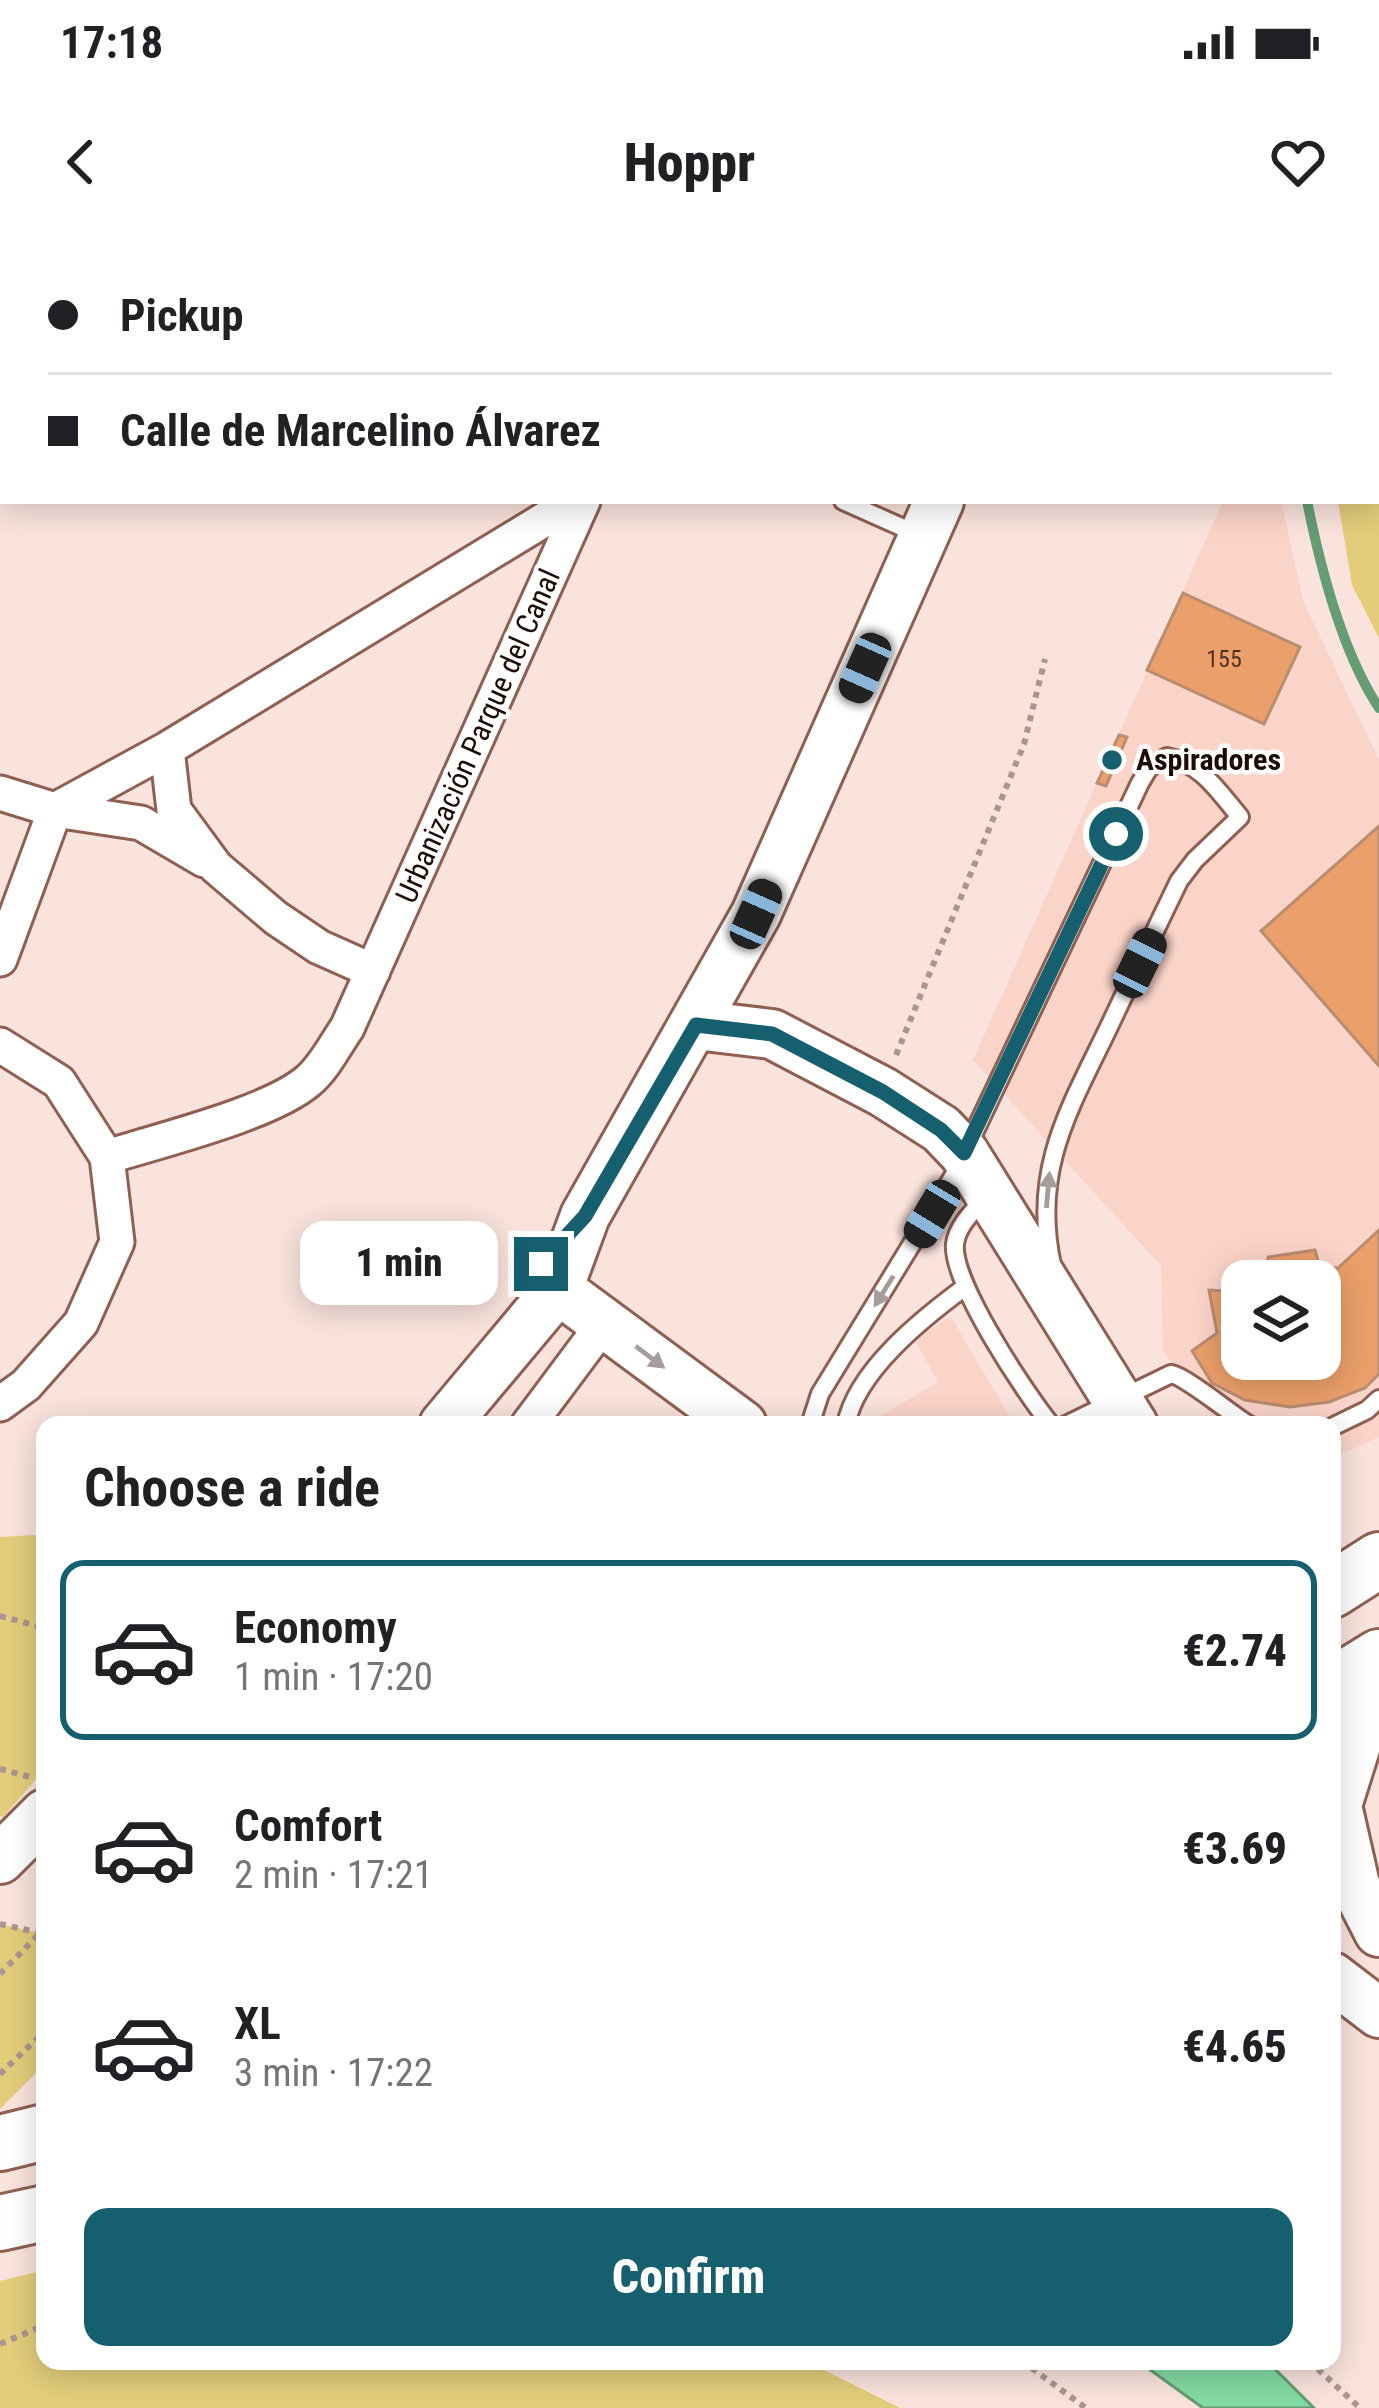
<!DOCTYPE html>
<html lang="en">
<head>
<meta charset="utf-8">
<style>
	body { margin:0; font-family:"Roboto Condensed",sans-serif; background:#f6f6f6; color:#202124; height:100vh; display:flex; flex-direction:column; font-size:45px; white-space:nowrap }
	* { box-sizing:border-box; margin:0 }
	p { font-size:39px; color:#757577 }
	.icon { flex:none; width:66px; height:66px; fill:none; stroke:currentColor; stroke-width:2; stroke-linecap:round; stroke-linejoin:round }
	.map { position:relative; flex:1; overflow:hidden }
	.sheet { position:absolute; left:36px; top:1176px; width:1305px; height:954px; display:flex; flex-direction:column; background:#fff; border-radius:24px; box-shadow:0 6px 30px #0003 }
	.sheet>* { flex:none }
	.top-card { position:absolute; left:0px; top:0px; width:1380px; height:264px; box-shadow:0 6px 30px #0003; display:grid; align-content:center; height:264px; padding:0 48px; background:#fff }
	.controls { position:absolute; left:1221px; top:1020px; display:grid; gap:24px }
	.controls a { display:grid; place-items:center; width:120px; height:120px; border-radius:24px; background:#fff; box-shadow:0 6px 30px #0003; font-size:60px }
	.end { position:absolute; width:54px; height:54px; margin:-27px; border:15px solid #165f6e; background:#fff; box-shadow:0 0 0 6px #fff }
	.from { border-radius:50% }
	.bubble { position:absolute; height:84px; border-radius:24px; background:#fff; box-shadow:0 6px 30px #0003; font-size:39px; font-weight:800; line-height:84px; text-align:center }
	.car { position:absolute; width:36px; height:72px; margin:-36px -18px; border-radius:15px; box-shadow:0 0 9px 3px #0007; background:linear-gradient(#222 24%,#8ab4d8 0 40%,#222 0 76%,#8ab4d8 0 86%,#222 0) }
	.top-card b { display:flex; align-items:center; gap:42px; height:114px; font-size:45px }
	.top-card b+b { border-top:3px solid #e0e0e0 }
	.top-card i { width:30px; height:30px; background:#202124 }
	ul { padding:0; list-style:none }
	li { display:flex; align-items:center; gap:36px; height:180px; margin:0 24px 18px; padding:0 24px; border:6px solid transparent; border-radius:24px }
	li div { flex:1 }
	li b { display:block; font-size:45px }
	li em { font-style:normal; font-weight:800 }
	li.on { border-color:#165f6e }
	li>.icon { width:108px; height:108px; stroke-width:1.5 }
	h2 { padding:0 48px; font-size:54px; line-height:144px }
	.action { display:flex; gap:24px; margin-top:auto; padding:24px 48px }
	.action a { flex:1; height:138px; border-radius:24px; background:#165f6e; color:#fff; font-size:48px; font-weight:800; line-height:138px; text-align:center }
	.status { display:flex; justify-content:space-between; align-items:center; height:84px; padding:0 60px; background:#fff; direction:ltr }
	.status svg { height:33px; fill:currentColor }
	header { display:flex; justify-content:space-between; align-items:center; height:156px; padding:0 48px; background:#fff; font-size:54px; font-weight:800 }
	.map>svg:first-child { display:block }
	.built { fill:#fbd4c9; fill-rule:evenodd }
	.green { fill:#e3cd7b }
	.water { fill:#84daa3; stroke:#659c74; stroke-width:3 }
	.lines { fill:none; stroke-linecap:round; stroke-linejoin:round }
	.stream { stroke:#659c74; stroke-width:10 }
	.building { fill:#eb9f6a; stroke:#b98d70; stroke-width:3 }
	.lane-casing { stroke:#8f5f52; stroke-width:22 }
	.street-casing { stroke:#8f5f52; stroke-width:39 }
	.secondary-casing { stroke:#8f5f52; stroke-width:54 }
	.primary-casing { stroke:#8f5f52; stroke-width:60 }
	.path { stroke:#ab9590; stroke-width:6; stroke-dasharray:6 6; stroke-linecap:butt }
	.lane { stroke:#fff; stroke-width:16 }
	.street { stroke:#fff; stroke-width:33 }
	.secondary { stroke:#fff; stroke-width:48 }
	.primary { stroke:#fff; stroke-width:54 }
	.path-bridge { stroke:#ab9590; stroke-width:6; stroke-dasharray:6 6; stroke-linecap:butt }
	.oneway { fill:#a59d9c }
	.route { stroke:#165f6e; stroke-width:15 }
	.poi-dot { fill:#165f6e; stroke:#fff; stroke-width:4.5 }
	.labels { text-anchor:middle; stroke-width:9; stroke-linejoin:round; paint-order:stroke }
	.number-label { font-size:24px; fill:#503020 }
	.street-label { font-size:30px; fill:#1d0b07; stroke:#fff }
	.poi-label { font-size:30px; font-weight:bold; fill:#1d0b07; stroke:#fff; text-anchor:start }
</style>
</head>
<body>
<div class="status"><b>17:18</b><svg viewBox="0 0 49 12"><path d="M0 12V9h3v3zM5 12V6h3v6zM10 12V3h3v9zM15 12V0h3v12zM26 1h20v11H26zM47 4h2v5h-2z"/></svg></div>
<header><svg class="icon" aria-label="back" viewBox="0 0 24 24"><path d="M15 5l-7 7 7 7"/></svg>Hoppr<svg class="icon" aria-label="heart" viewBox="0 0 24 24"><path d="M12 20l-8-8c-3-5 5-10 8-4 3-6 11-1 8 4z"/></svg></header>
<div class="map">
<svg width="1379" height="2168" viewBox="0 0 1379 2168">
	<rect width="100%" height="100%" fill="#fae3dd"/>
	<path class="built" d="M1223,261H1281L1304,363L1379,520V1197L1336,1216H1332V1185H1218L1163,1111L1161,1026L973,820ZM1242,1041H1320V1119H1242Z
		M951,1077L1015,1185H874L872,1181L938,1142L914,1099Z"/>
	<path class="green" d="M1379,21V398L1352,345L1338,261H1377Z
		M33,1295L45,1298V1529L3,1577L0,1576V1297Z
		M0,1684L45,1694V1824L0,1869Z
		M45,2030V2121H806L900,2168H0V2041Z"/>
	<path class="water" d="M0,0H190L3,3L0,150Z
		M1138,2121H1267L1314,2168H1203Z"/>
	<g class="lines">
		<path class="stream" d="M1346,3L1347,0
			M1307,261C1320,326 1342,412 1379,468"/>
	</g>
	<path class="building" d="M1183,353L1300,407L1264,484L1147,430Z
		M1119,495L1127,497L1106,546L1097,543Z
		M1379,586V826L1261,691Z
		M1379,990V1134L1365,1148L1329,1162L1290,1167L1245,1160L1212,1143L1192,1111L1217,1093L1209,1050L1242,1052V1119H1320V1041H1267L1268,1017L1315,1010L1320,1028H1338Z"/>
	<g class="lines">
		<g class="lane-casing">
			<path id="lane" d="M843,261L917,294
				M985,958C974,970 957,986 955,1004C951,1042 1026,1154 1051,1185
				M810,1185L820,1154L954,935L1140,543L1149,528L1167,517C1201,523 1219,552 1240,577L1195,620L1179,641C1155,691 1130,742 1106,793C1067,873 1032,932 1052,1025
				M846,1185C856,1131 923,1078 965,1047
				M1066,1185L1171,1134C1185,1136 1231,1174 1249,1185
				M1332,1187L1367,1170L1379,1159"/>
		</g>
		<g class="street-casing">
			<path id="street" d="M624,0L631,3
				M700,3L702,0
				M167,509L174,570L216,627L276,678L319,707L373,731
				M0,553L55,570L141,583L204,620
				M0,719L55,570L167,509L575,261
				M0,805L59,842L107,917L117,1002L81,1083L26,1145L0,1164
				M107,917C160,900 269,874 308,841C324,828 335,805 347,788L583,261
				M528,1185L593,1098"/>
		</g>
		<g class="secondary-casing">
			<path id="secondary" d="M1054,3L1056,0
				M696,785L772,794L883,852L941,889L964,913L1133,1185
				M558,1049L742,1185
				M444,1185L558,1049L585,976L756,674L939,261
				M1338,1570L1355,1645L1379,1692
				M1332,1581L1361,1489L1376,1419
				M0,1619L45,1574
				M1332,1737L1379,1773"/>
		</g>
		<g class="primary-casing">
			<path id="primary" d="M1332,1350L1379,1320
				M1332,1446L1379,1417
				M0,1903L45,1892
				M0,1983L45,1973"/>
		</g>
		<path class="path" d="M1377,169L1379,168
			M1377,256L1379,260
			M896,815L1024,504L1045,419
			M0,1376L45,1388
			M0,1529L30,1537
			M0,1684L45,1694
			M0,1834L45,1791
			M0,2104L45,2085
			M1022,2121L1086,2168
			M1309,2121L1360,2168"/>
		<use href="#lane" class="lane"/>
		<use href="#street" class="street"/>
		<use href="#secondary" class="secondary"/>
		<use href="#primary" class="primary"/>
		<path class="path-bridge" d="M0,1734L45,1688"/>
	</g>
	<defs><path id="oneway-solid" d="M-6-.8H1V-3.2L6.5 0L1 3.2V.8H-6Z" transform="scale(3)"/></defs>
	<g class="oneway">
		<use href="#oneway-solid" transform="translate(1048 950) rotate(-85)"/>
		<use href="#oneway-solid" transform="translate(884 1051) rotate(122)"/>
		<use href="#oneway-solid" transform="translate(650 1117) rotate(37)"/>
	</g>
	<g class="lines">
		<path class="route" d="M541,1024L585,976L696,785L772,794L883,852L941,890L964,913L1116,594"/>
	</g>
	<circle class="poi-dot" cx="1112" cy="520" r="12"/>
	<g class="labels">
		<g class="number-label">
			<text x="1224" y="427">155</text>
		</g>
		<g class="street-label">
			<text transform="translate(478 496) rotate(-66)" y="10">Urbanización Parque del Canal</text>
		</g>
		<g class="poi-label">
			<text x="1136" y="530">Aspiradores</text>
		</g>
	</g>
</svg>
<div class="controls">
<a><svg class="icon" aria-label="layers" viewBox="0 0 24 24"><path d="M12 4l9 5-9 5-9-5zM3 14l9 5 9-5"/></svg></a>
</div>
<i class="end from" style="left:1116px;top:594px"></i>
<i class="end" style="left:541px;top:1024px"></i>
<div class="bubble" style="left:300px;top:981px;width:198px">1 min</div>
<i class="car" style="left:865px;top:428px;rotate:204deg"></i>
<i class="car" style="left:756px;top:674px;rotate:24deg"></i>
<i class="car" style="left:1140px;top:723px;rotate:26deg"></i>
<i class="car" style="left:932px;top:974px;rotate:211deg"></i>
<div class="top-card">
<b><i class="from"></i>Pickup</b>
<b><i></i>Calle de Marcelino Álvarez</b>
</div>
<section class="sheet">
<h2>Choose a ride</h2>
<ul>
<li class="on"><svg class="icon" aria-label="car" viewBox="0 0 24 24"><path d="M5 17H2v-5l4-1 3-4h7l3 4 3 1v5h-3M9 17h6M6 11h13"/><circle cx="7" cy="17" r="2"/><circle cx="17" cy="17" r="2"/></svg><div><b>Economy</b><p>1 min · 17:20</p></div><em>€2.74</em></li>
<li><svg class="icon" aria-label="car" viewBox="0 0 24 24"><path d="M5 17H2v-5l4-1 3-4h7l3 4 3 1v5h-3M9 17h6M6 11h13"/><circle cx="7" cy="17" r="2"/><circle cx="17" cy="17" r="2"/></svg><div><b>Comfort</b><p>2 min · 17:21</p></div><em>€3.69</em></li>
<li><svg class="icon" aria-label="car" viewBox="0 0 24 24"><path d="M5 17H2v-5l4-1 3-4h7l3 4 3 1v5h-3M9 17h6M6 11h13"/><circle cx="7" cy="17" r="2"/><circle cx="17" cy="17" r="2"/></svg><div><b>XL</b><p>3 min · 17:22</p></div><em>€4.65</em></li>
</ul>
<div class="action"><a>Confirm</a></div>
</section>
</div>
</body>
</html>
